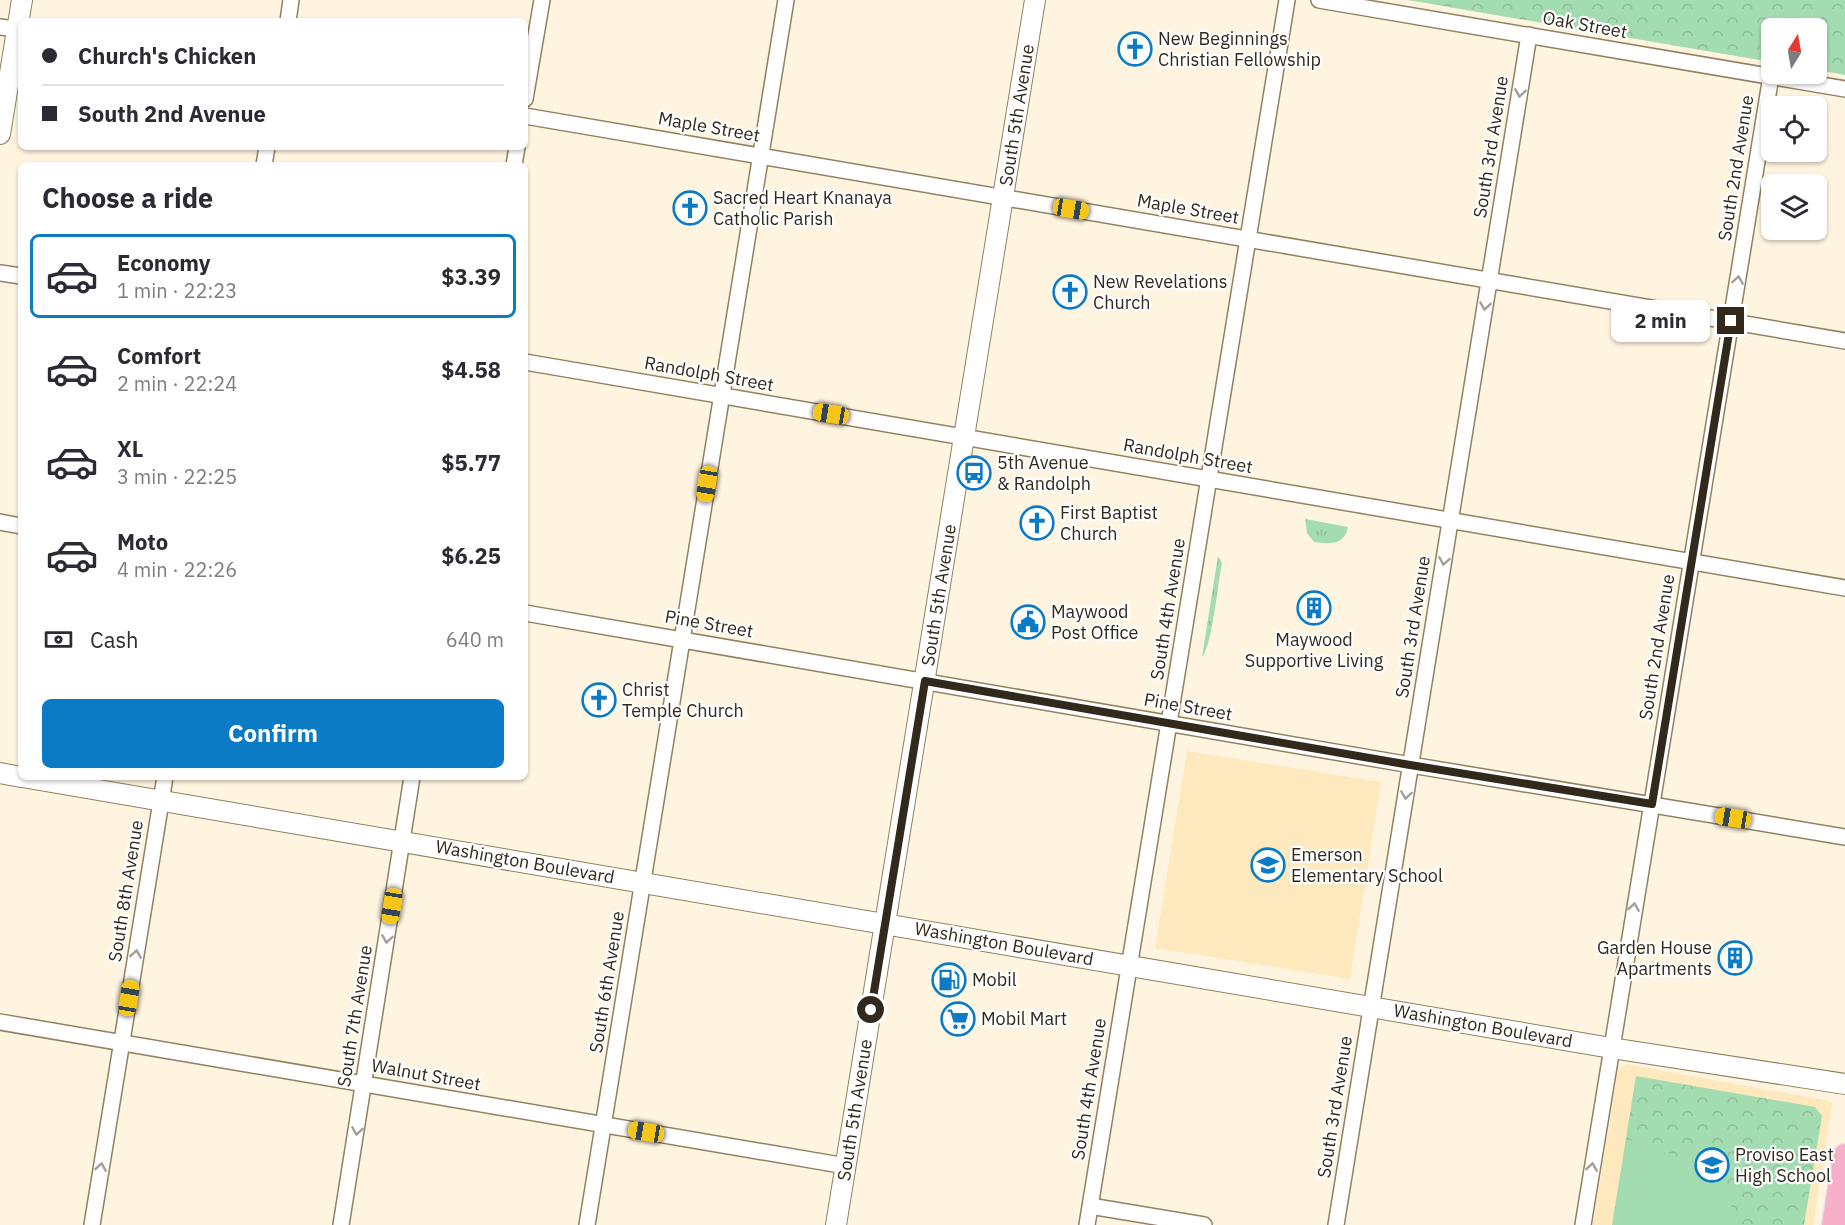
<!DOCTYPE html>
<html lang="en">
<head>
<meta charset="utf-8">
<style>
	body { margin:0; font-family:"IBM Plex Sans",sans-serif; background:#f7f7f7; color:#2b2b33; height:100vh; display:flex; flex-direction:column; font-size:22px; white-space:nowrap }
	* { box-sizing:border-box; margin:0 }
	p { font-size:20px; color:#7c7c81 }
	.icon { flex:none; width:33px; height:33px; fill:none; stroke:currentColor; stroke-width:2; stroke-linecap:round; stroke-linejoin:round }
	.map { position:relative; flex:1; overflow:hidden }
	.details { position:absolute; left:18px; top:162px; width:510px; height:618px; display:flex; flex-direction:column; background:#fff; border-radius:9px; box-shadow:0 2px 4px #0004 }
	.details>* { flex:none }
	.banner { position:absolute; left:18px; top:18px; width:510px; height:132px; border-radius:9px; box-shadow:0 2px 4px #0004; display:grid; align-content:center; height:132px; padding:0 24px; background:#fff }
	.needle { width:39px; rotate:11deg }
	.controls { position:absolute; left:1761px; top:18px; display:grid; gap:12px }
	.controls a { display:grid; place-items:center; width:66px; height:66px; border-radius:9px; background:#fff; box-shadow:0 2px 4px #0004; font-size:30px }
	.end { position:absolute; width:27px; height:27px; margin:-14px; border:8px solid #30291c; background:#fff; box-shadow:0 0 0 3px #fff }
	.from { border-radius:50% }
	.bubble { position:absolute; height:42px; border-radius:9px; background:#fff; box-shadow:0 2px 4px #0004; font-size:20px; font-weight:700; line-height:42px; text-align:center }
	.car { position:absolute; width:18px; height:36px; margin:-18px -9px; border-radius:8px; box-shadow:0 0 4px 2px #0007; background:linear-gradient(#f5c518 24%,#345 0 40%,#f5c518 0 76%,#345 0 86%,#f5c518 0) }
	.banner b { display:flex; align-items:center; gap:21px; height:57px; font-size:22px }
	.banner b+b { border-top:2px solid #e1e1e2 }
	.banner i { width:15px; height:15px; background:#2b2b33 }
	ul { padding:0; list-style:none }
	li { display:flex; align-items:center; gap:18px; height:84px; margin:0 12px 9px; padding:0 12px; border:3px solid transparent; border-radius:9px }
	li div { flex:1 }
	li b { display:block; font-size:22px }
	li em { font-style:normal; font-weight:700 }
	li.active { border-color:#0b7bc5 }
	li>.icon { width:54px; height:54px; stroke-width:1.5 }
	h2 { padding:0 24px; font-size:27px; line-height:72px }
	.pay { display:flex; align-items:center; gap:15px; height:66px; padding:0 24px; font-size:22px }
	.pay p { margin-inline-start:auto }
	.button { display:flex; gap:12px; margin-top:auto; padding:12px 24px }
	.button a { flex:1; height:69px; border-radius:9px; background:#0b7bc5; color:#fff; font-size:24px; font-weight:700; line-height:69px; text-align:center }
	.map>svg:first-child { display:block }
	.built { fill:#fee8be }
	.grass { fill:url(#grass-tufts) }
	.park { fill:url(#park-crowns) }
	.pitch { fill:#a3dcb0 }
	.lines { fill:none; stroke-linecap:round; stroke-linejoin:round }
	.minor-casing { stroke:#918161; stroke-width:18 }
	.tertiary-casing { stroke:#918161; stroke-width:22 }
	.primary-casing { stroke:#e6e5e4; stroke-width:27 }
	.minor { stroke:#fff; stroke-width:15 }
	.tertiary { stroke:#fff; stroke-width:20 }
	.primary { stroke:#f8b0ca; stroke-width:24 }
	.oneway { stroke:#a29f99 }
	.route { stroke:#30291c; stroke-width:8 }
	.labels { text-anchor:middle; stroke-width:4.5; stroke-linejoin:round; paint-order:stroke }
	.street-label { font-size:18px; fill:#30291c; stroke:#fff }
	.poi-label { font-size:18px; fill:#30291c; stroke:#fff; text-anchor:start }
</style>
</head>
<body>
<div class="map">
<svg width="1845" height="1225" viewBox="0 0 1845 1225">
	<defs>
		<pattern id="grass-tufts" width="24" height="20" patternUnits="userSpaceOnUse" patternTransform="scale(1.5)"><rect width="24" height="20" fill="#a3dcb0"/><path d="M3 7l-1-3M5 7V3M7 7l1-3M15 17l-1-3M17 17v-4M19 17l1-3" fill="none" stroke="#8dbd97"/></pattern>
		<pattern id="park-crowns" width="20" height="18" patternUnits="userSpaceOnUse" patternTransform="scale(1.5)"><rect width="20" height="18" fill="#a3dcb0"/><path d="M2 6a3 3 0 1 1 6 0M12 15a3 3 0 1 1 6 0" fill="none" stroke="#8dbd97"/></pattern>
	</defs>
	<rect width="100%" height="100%" fill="#fff4df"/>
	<path class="built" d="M1187,751L1381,782L1350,979L1155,948Z
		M1626,1064L1830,1101L1832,1105L1813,1225H1593L1618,1071Z"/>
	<path class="grass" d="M1305,519L1348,527C1344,546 1330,544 1314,542L1307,533Z
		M1218,556L1222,563C1218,581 1212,648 1202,657Z"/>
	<path class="park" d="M1408,0H1845V75L1817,70L1816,28H1772L1771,62Z
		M1636,1076L1815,1107L1822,1116L1804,1225H1612Z"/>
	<path class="pitch" d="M1628,1140C1679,1150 1719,1180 1743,1225H1613Z"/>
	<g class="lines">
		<g class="minor-casing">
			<path id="minor" d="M1319,0L1845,89
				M288,21L291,0
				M0,27L21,30
				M525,99L542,0
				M525,116L1845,341
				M264,165L267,147
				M514,165L517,147
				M0,273L21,276
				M525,362L1845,588
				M0,522L21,526
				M525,613L1411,765L1845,837
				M0,1022L846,1166
				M1090,1206L1204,1225
				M92,1225L165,777
				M341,1225L412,777
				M587,1225L786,0
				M1087,1225L1287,0
				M1336,1225L1529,35
				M1583,1225L1771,76"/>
		</g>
		<g class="tertiary-casing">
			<path id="tertiary" d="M0,134L22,0
				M0,773L21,777
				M22,777L1611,1048L1845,1084
				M836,1225L1035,0"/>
		</g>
		<g class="primary-casing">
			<path id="primary" d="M1834,1225L1845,1156"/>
		</g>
		<use href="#minor" class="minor"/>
		<use href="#tertiary" class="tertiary"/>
		<use href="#primary" class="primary"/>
	</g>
	<defs><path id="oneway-chevron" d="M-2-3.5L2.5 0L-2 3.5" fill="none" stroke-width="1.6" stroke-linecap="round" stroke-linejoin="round" transform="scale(1.5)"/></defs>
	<g class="oneway">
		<use href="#oneway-chevron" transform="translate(1520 93) rotate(99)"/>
		<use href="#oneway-chevron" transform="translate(1738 280) rotate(-81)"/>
		<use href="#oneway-chevron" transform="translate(1485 306) rotate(99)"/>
		<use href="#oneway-chevron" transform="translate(1444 561) rotate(99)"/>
		<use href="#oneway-chevron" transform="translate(1406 795) rotate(99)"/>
		<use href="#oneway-chevron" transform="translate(1634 907) rotate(-81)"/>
		<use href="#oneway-chevron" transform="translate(387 939) rotate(99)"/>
		<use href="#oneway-chevron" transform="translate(136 954) rotate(-81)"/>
		<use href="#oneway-chevron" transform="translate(357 1131) rotate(99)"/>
		<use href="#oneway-chevron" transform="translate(101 1167) rotate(-81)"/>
		<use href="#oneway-chevron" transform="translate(1592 1167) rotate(-81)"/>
	</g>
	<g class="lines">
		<path class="route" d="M871,1010L925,681L1410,765L1652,804L1731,321"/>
	</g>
	<defs>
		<g id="church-ring" transform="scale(1.725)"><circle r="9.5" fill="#fff" stroke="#0b7bc5" stroke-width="1.5"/><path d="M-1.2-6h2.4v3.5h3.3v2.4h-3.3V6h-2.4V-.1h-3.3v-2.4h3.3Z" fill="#0b7bc5"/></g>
		<g id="bus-ring" transform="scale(1.725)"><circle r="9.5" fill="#fff" stroke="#0b7bc5" stroke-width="1.5"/><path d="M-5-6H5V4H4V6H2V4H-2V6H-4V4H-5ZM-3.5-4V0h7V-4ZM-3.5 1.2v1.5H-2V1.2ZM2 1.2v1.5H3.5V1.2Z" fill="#0b7bc5"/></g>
		<g id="building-ring" transform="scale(1.725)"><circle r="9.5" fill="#fff" stroke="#0b7bc5" stroke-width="1.5"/><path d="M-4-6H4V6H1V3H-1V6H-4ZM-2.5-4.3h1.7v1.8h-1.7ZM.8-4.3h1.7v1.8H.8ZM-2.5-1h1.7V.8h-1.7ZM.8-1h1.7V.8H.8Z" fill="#0b7bc5"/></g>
		<g id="civic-ring" transform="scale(1.725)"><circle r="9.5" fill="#fff" stroke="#0b7bc5" stroke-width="1.5"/><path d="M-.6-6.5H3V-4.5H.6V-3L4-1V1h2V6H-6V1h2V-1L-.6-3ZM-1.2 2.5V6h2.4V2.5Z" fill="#0b7bc5"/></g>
		<g id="school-ring" transform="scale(1.725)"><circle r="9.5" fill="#fff" stroke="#0b7bc5" stroke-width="1.5"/><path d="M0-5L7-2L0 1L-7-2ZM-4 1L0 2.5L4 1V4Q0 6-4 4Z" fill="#0b7bc5"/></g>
		<g id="fuel-ring" transform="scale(1.725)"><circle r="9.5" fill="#fff" stroke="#0b7bc5" stroke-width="1.5"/><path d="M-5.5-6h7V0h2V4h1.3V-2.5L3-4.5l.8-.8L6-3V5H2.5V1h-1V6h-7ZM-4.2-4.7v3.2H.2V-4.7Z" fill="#0b7bc5"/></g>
		<g id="supermarket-ring" transform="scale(1.725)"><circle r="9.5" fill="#fff" stroke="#0b7bc5" stroke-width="1.5"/><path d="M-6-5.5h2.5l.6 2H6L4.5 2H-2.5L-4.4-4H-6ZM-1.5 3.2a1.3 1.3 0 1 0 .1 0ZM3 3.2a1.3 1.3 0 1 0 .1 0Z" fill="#0b7bc5"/></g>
	</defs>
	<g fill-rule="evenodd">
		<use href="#church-ring" x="1135" y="49"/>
		<use href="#church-ring" x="690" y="208"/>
		<use href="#church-ring" x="1070" y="292"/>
		<use href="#bus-ring" x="974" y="473"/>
		<use href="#church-ring" x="1037" y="523"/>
		<use href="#building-ring" x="1314" y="608"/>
		<use href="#civic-ring" x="1028" y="622"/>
		<use href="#church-ring" x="599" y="700"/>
		<use href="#school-ring" x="1268" y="865"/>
		<use href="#building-ring" x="1735" y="958"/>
		<use href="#fuel-ring" x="949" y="980"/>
		<use href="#supermarket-ring" x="958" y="1019"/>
		<use href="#school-ring" x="1712" y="1165"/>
	</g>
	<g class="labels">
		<g class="street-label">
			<text transform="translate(1585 25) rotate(10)" y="6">Oak Street</text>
			<text transform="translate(1017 115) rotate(-81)" y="6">South 5th Avenue</text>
			<text transform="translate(709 127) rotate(10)" y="6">Maple Street</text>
			<text transform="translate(1491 147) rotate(-81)" y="6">South 3rd Avenue</text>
			<text transform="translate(1736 168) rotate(-81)" y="6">South 2nd Avenue</text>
			<text transform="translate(1188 209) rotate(10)" y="6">Maple Street</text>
			<text transform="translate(709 374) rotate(10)" y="6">Randolph Street</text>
			<text transform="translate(1188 456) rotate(10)" y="6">Randolph Street</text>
			<text transform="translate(939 595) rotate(-81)" y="6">South 5th Avenue</text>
			<text transform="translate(1168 609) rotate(-81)" y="6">South 4th Avenue</text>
			<text transform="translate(709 624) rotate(10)" y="6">Pine Street</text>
			<text transform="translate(1413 627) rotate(-81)" y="6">South 3rd Avenue</text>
			<text transform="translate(1657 647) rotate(-81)" y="6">South 2nd Avenue</text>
			<text transform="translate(1188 707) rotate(10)" y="6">Pine Street</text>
			<text transform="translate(525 862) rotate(10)" y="6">Washington Boulevard</text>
			<text transform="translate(126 891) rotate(-81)" y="6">South 8th Avenue</text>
			<text transform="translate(1004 944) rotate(10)" y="6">Washington Boulevard</text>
			<text transform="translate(607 982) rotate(-81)" y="6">South 6th Avenue</text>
			<text transform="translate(355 1016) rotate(-81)" y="6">South 7th Avenue</text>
			<text transform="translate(1483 1026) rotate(10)" y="6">Washington Boulevard</text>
			<text transform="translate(426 1075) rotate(10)" y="6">Walnut Street</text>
			<text transform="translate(1089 1089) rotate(-81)" y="6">South 4th Avenue</text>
			<text transform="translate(1335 1107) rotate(-81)" y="6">South 3rd Avenue</text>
			<text transform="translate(855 1110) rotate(-81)" y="6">South 5th Avenue</text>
		</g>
		<g class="poi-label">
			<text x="1158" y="45">New Beginnings<tspan x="1158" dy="21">Christian Fellowship</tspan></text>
			<text x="713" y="204">Sacred Heart Knanaya<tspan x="713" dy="21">Catholic Parish</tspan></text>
			<text x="1093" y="288">New Revelations<tspan x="1093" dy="21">Church</tspan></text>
			<text x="997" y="469">5th Avenue<tspan x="997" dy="21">&amp; Randolph</tspan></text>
			<text x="1060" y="519">First Baptist<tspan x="1060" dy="21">Church</tspan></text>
			<text x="1051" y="618">Maywood<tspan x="1051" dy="21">Post Office</tspan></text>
			<text x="1314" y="646" text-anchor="middle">Maywood<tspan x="1314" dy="21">Supportive Living</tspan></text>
			<text x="622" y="696">Christ<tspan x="622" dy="21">Temple Church</tspan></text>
			<text x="1291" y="861">Emerson<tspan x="1291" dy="21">Elementary School</tspan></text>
			<text x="1712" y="954" text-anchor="end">Garden House<tspan x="1712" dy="21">Apartments</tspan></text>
			<text x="972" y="986">Mobil</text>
			<text x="981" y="1025">Mobil Mart</text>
			<text x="1735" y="1161">Proviso East<tspan x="1735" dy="21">High School</tspan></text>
		</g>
	</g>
</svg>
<div class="controls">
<a><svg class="needle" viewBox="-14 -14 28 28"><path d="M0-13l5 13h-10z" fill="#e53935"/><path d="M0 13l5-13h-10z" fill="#7c7c81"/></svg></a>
<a><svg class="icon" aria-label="locate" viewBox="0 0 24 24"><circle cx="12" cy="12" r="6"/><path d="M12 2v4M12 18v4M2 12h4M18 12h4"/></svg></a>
<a><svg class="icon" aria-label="layers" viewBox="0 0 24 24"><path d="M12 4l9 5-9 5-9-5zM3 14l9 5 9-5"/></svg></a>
</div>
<i class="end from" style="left:871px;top:1010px"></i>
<i class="end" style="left:1731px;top:321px"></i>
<div class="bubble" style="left:1611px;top:300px;width:99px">2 min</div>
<i class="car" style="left:1071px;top:209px;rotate:100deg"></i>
<i class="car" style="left:831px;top:414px;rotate:280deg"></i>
<i class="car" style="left:707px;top:484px;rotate:189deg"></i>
<i class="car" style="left:1733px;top:818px;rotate:279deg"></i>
<i class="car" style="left:392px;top:906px;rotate:189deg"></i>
<i class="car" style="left:129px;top:998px;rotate:9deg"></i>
<i class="car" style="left:646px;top:1132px;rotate:280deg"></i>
<div class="banner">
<b><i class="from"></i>Church's Chicken</b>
<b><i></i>South 2nd Avenue</b>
</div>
<section class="details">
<h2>Choose a ride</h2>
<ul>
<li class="active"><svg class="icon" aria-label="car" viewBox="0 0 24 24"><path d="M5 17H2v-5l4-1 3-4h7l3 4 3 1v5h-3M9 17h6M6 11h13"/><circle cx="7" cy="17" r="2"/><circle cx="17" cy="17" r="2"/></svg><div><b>Economy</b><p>1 min · 22:23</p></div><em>$3.39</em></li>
<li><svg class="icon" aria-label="car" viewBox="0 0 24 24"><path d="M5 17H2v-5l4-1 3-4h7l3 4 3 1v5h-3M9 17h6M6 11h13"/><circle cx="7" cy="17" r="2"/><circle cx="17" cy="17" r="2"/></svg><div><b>Comfort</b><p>2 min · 22:24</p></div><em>$4.58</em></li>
<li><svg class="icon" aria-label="car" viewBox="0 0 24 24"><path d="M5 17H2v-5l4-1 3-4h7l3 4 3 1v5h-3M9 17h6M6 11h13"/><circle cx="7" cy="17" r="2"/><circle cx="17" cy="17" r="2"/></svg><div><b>XL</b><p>3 min · 22:25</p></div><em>$5.77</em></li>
<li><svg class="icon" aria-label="car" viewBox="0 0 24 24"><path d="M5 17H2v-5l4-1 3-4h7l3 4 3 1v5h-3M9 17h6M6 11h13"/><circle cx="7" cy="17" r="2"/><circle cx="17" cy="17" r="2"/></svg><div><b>Moto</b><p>4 min · 22:26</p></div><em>$6.25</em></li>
</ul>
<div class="pay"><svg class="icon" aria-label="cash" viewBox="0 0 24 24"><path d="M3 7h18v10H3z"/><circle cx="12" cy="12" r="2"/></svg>Cash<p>640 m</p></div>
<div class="button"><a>Confirm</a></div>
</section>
</div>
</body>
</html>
